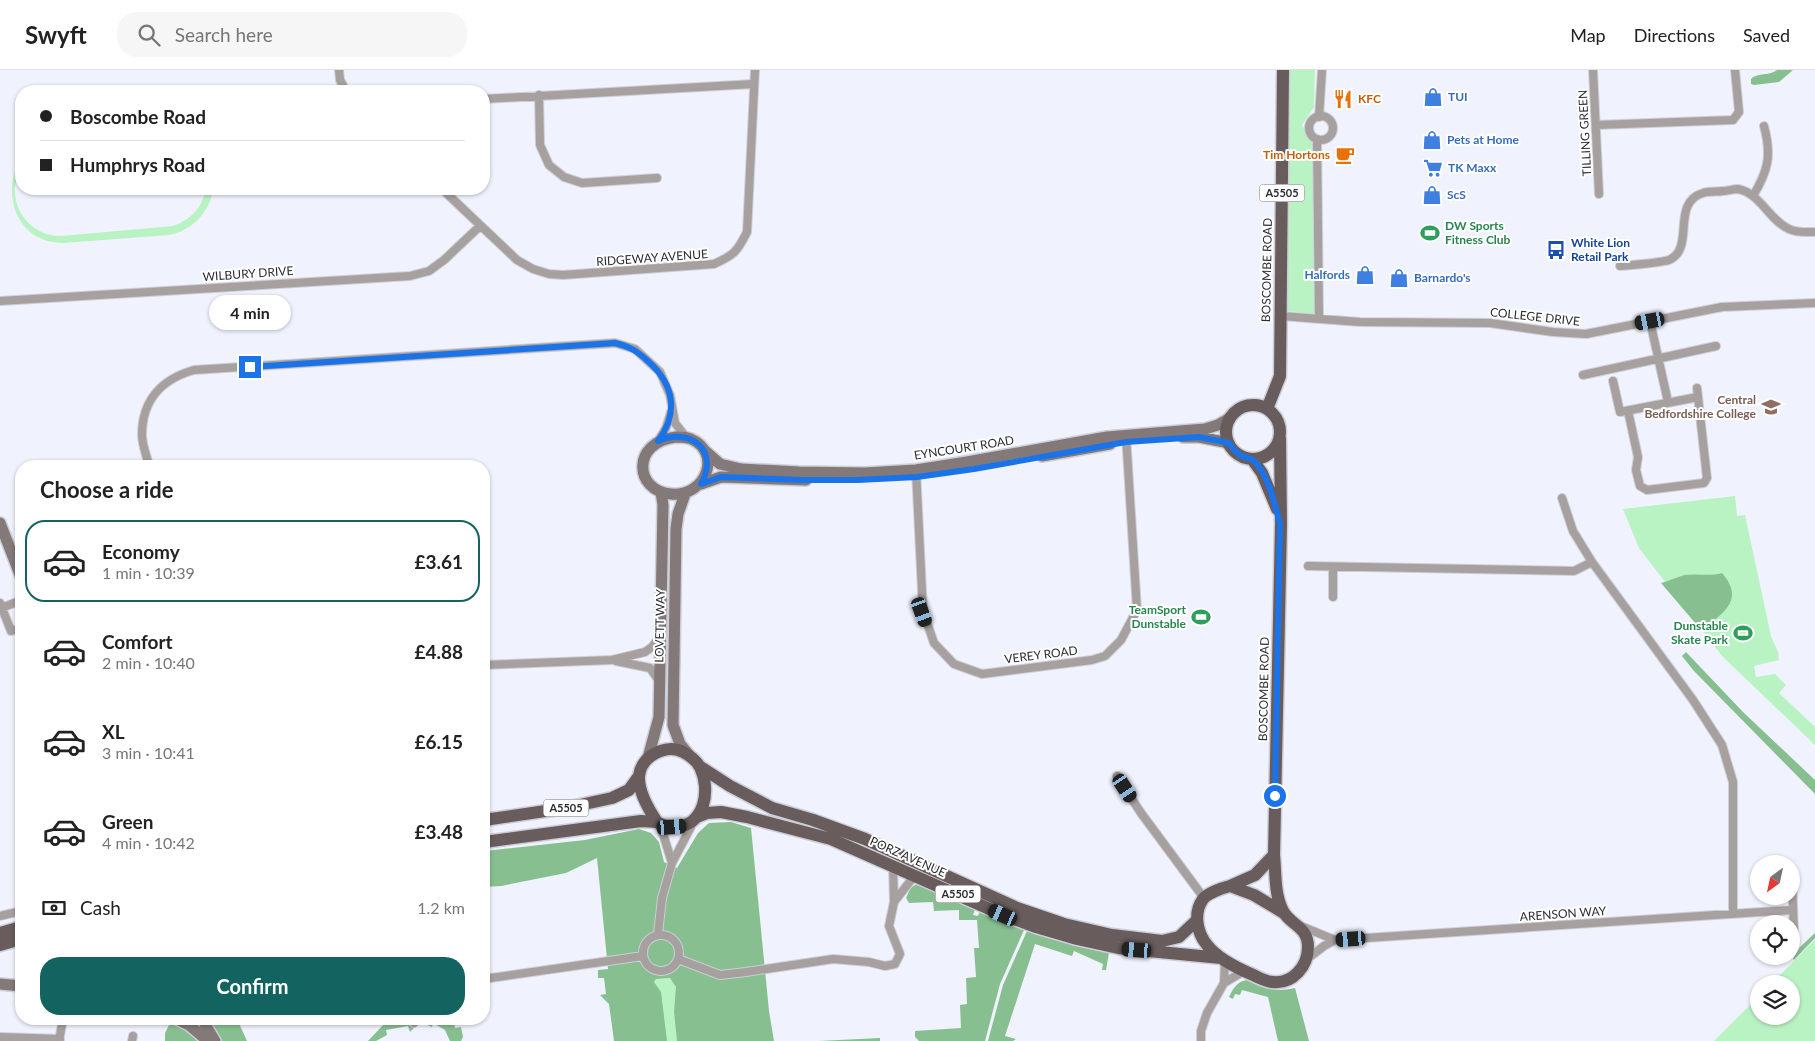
<!DOCTYPE html>
<html lang="en">
<head>
<meta charset="utf-8">
<style>
	body { margin:0; font-family:Lato,sans-serif; background:#f6f6f6; color:#222; height:100vh; display:flex; flex-direction:column; font-size:19px; white-space:nowrap }
	* { box-sizing:border-box; margin:0 }
	p { font-size:16px; color:#767676 }
	.icon { flex:none; width:28px; height:28px; fill:none; stroke:currentColor; stroke-width:2; stroke-linecap:round; stroke-linejoin:round }
	.map { position:relative; flex:1; overflow:hidden }
	.details { position:absolute; left:15px; top:390px; width:475px; height:565px; display:flex; flex-direction:column; background:#fff; border-radius:20px; box-shadow:0 1px 4px #0004 }
	.details>* { flex:none }
	.hud { position:absolute; left:15px; top:15px; width:475px; height:110px; border-radius:20px; box-shadow:0 1px 4px #0004; display:grid; align-content:center; height:110px; padding:0 25px; background:#fff }
	.needle { width:32px; rotate:213deg }
	.buttons { position:absolute; left:1750px; top:785px; display:grid; gap:10px }
	.buttons a { display:grid; place-items:center; width:50px; height:50px; border-radius:50%; background:#fff; box-shadow:0 1px 4px #0004; font-size:25px }
	.end { position:absolute; width:22px; height:22px; margin:-11px; border:6px solid #1a73e8; background:#fff; box-shadow:0 0 0 2px #fff }
	.from { border-radius:50% }
	.bubble { position:absolute; height:35px; border-radius:18px; background:#fff; box-shadow:0 1px 4px #0004; font-size:16px; font-weight:700; line-height:35px; text-align:center }
	.car { position:absolute; width:15px; height:30px; margin:-15px -8px; border-radius:6px; box-shadow:0 0 4px 1px #0007; background:linear-gradient(#222 24%,#8ab4d8 0 40%,#222 0 76%,#8ab4d8 0 86%,#222 0) }
	.hud b { display:flex; align-items:center; gap:18px; height:48px; font-size:19px }
	.hud b+b { border-top:1px solid #e0e0e0 }
	.hud i { width:12px; height:12px; background:#222 }
	ul { padding:0; list-style:none }
	li { display:flex; align-items:center; gap:15px; height:82px; margin:0 10px 8px; padding:0 15px; border:2px solid transparent; border-radius:20px }
	li div { flex:1 }
	li b { display:block; font-size:19px }
	li em { font-style:normal; font-weight:700 }
	li.current { border-color:#136360 }
	li>.icon { width:45px; height:45px; stroke-width:1.5 }
	h2 { padding:0 25px; font-size:22px; line-height:60px }
	.pay { display:flex; align-items:center; gap:12px; height:55px; padding:0 25px; font-size:19px }
	.pay p { margin-inline-start:auto }
	.button { display:flex; gap:10px; margin-top:auto; padding:10px 25px }
	.button a { flex:1; height:58px; border-radius:20px; background:#136360; color:#fff; font-size:20px; font-weight:700; line-height:58px; text-align:center }
	header { display:flex; align-items:center; gap:30px; box-sizing:border-box; height:70px; padding:0 25px; background:#fff; border-bottom:1px solid #e0e0e0 }
	header strong { font-size:24px }
	nav { display:flex; gap:28px; margin-inline-start:auto; font-size:18px }
	.search { width:350px; height:45px; background:#f6f6f6; display:flex; align-items:center; gap:12px; box-sizing:border-box; padding:0 18px; border-radius:20px; color:#767676; font-size:19px }
	.map>svg:first-child { display:block }
	.green { fill:#baf3c3 }
	.forest { fill:#87bf90 }
	.lines { fill:none; stroke-linecap:round; stroke-linejoin:round }
	.street-casing { stroke:#cdced8; stroke-width:10 }
	.secondary-casing { stroke:#cdced8; stroke-width:14 }
	.primary-casing { stroke:#cdced8; stroke-width:15 }
	.street { stroke:#a6a09f; stroke-width:8 }
	.secondary { stroke:#827978; stroke-width:11 }
	.primary { stroke:#685d5c; stroke-width:12 }
	.route { stroke:#1a73e8; stroke-width:6 }
	.labels { text-anchor:middle; stroke-width:4; stroke-linejoin:round; paint-order:stroke }
	.shield { fill:#fff; stroke:#6b6b6f; stroke-width:1 }
	.shield-label { font-size:11px; font-weight:bold; fill:#2c2c31 }
	.shop-label { font-size:12px; font-weight:bold; fill:#366cbe; stroke:#fff; text-anchor:start }
	.food-label { font-size:12px; font-weight:bold; fill:#c56008; stroke:#fff; text-anchor:start }
	.street-label { font-size:12px; fill:#2c2c31; stroke:#fff }
	.leisure-label { font-size:12px; font-weight:bold; fill:#27864d; stroke:#fff; text-anchor:end }
	.transit-label { font-size:12px; font-weight:bold; fill:#164399; stroke:#fff; text-anchor:start }
	.education-label { font-size:12px; font-weight:bold; fill:#785e54; stroke:#fff; text-anchor:end }
</style>
</head>
<body>
<header>
<strong>Swyft</strong>
<div class="search"><svg class="icon" aria-label="search" viewBox="0 0 24 24"><circle cx="10" cy="10" r="6"/><path d="M15 15l6 6"/></svg>Search here</div>
<nav><a>Map</a><a>Directions</a><a>Saved</a></nav>
</header>
<div class="map">
<svg width="1815" height="971" viewBox="0 0 1815 971">
	<rect width="100%" height="100%" fill="#f0f2fd"/>
	<path class="green" d="M1289,0H1315L1314,37L1302,55L1314,73L1315,244L1287,241Z
		M21,87C21,90 22,95 21,99C20,105 16,110 15,117C13,144 34,166 61,166L173,156C190,150 203,138 205,119H213C210,142 192,161 169,165L63,173C16,173 0,123 21,87Z
		M1735,426L1737,446L1745,445L1771,566L1778,582L1779,590L1754,596L1756,607L1775,604L1786,615L1779,623L1815,657V675L1722,586L1639,478L1623,439Z
		M1815,870V971H1714L1759,926V946H1791V914H1771Z
		M671,908L678,921L674,942L677,971H664L653,914L654,909Z"/>
	<path class="forest" d="M1777,0H1793L1779,12L1754,15L1751,14V9C1758,2 1770,6 1777,0Z
		M1722,503C1746,531 1722,543 1702,561L1661,513C1669,511 1677,507 1685,505C1698,503 1709,507 1722,503Z
		M1686,582L1743,642L1815,710V724L1694,601L1682,586Z
		M731,752L751,758L769,941L774,971H677L674,942L676,917L670,908L656,909L654,912L661,922L667,971H614L609,934L600,925L606,924L604,908H598V900L608,899L597,788L566,803L501,816L484,817V781L585,770L639,759L651,763L659,772L664,792L677,798L698,763L709,753Z
		M920,814L975,839L973,845L978,846L980,841L1024,860L1000,914L985,971H919L915,967V961L961,958L960,935L967,934L966,908L976,907L974,878H979L977,850H959V840L934,841L933,832L909,833L906,828C910,820 910,815 920,814Z
		M1027,861L1072,875L1109,883L1106,900H1102L1103,894L1074,881L1072,886L1035,874L1005,966L1016,969L1013,971H988L1003,915Z
		M1815,863V868L1794,890L1793,889L1800,877Z
		M1247,910C1262,919 1278,922 1295,918L1309,971H1278L1268,927L1242,920L1240,925L1235,924L1233,929L1229,927C1233,919 1237,911 1247,910Z
		M208,949H237L247,971H222Z
		M381,949H411L414,958L410,962L408,956L386,960L387,965L376,971H368L385,953Z
		M423,949H454L455,958L461,957L463,967L461,971H450L445,960L433,953L432,957L427,955Z
		M170,953L191,962L201,971H165V963Z
		M880,968V971H819Z"/>
	<g class="lines">
		<g class="street-casing">
			<path id="street" d="M339,0L340,10L346,21
				M1593,0L1599,124
				M539,25L540,75L549,95L564,107L582,113L657,108
				M484,29L754,14
				M1309 58a12 12 0 1 1 24 0a12 12 0 1 1-24 0Z
				M1319,47L1322,0
				M1596,55L1733,50L1739,42L1735,0
				M1317,69L1319,249
				M442,119L517,190L533,199L549,204L563,205L714,194C734,185 737,182 747,162L755,0
				M1753,126C1768,101 1772,86 1764,56
				M1620,196C1631,195 1660,193 1669,190C1696,178 1670,133 1703,123C1709,121 1717,122 1723,121C1727,121 1733,119 1738,119C1760,123 1769,150 1789,159C1797,163 1806,162 1815,162
				M0,231L410,206L429,201L444,190L480,156
				M1281,246L1360,252L1490,253L1553,262L1586,264L1722,237L1815,233
				M1650,251L1668,332
				M1583,305L1716,276
				M1613,311L1620,342L1698,327
				M1628,341L1638,387L1636,400L1640,416L1647,420L1704,413L1707,408L1697,318
				M658,371L666,358L671,342
				M149,396C147,386 142,375 142,365C142,330 162,309 194,300L615,273L635,279L660,302L670,325L675,353L686,367
				M916,400L923,541L934,573L954,594L982,604L1092,590L1105,586L1121,570L1137,540L1126,365
				M1562,428L1573,461L1592,492L1693,630L1722,675L1733,712V844
				M1308,496L1574,501L1592,492
				M1333,527V497
				M0,533L11,561L18,559
				M2,538L21,530
				M616,591L650,598L659,611
				M484,595L612,590L645,582L652,577L659,568
				M1117,706L1141,743L1204,828
				M660,754L672,793
				M1792,808L1794,863
				M894,832L915,805
				M0,846L21,841
				M1301,856L1335,870L1792,840
				M658,864L662,828L672,793L693,753
				M643 883a18 18 0 1 1 36 0a18 18 0 1 1-36 0Z
				M678,889L720,905L746,902L833,889L869,892L885,896L895,894L900,884L889,856L894,832L893,795
				M1307,889L1324,876L1335,870
				M484,909L643,886
				M1224,913L1225,890
				M412,949L414,953
				M0,967L60,969
				M59,971L63,949
				M132,971L133,966
				M1201,971V961L1207,943L1224,913L1244,901"/>
		</g>
		<g class="secondary-casing">
			<path id="secondary" d="M676,367C681,367 686,367 691,369C722,382 707,427 671,424C634,421 631,372 676,367Z
				M1183,367H1199L1229,373
				M704,380L720,394L741,399L799,402L865,403L916,400L967,392L1107,367L1205,359L1218,355L1230,348
				M1042,386L1110,374
				M701,414L721,407L806,410
				M685,424L678,444L676,459L673,655L680,674L690,686
				M0,453L21,507
				M648,688L659,647L663,435L661,422
				M0,914L21,916
				M177,949L189,955L208,971
				M202,949L215,971"/>
		</g>
		<g class="primary-casing">
			<path id="primary" d="M1226 362a27 27 0 1 1 54 0a27 27 0 1 1-54 0Z
				M1267,339L1280,306L1283,0
				M1280,368L1281,454L1274,785C1276,803 1274,824 1283,841C1290,855 1308,856 1308,877C1308,896 1293,914 1273,912C1266,912 1258,907 1251,904C1237,898 1217,888 1207,875C1197,863 1193,843 1203,829C1208,823 1222,818 1230,816L1254,825L1284,843
				M1252,389L1262,403L1277,439
				M699,696L730,716L772,738L813,750L865,769L1017,838L1064,854L1112,865L1162,871L1179,867L1197,850
				M697,747L707,743L721,742L747,747L831,769L1003,845L1036,857L1077,869L1118,878L1221,888
				M484,750L566,738L612,728L629,720L639,706
				M484,772L641,751L657,752C662,756 670,757 676,757C705,755 711,720 700,697C696,690 689,685 683,682C666,673 641,686 639,706C638,722 649,740 657,752
				M1230,816L1255,805L1274,785
				M0,863L21,857
				M0,875L21,869"/>
		</g>
		<use href="#street" class="street"/>
		<use href="#secondary" class="secondary"/>
		<use href="#primary" class="primary"/>
	</g>
	<g class="lines">
		<path class="route" d="M250,297L615,273C631,277 637,281 649,292C674,315 679,343 658,371C690,357 720,380 701,414L721,407L802,410H858L917,407L974,399L1126,372L1199,367L1229,373C1232,378 1236,383 1242,386C1245,388 1250,388 1253,390C1268,403 1275,435 1280,454L1275,726"/>
	</g>
	<defs>
		<g id="shop-bare" transform="scale(1.5)"><path d="M-5-2.5h2.3a2.7 3.5 0 0 1 5.4 0H5L5.5 6h-11ZM-1.5-2.5h3a1.5 2.3 0 0 0-3 0Z" fill="#3f7fe0" stroke="#fff" stroke-width="2.5" paint-order="stroke"/></g>
		<g id="restaurant-bare" transform="scale(1.5)"><path d="M-5-6h1v4h1v-4h1v4h1v-4h1v5L-1.5 .5V6h-2V.5L-5-1ZM5-6V6H3V1.5H1.5Q1.5-4 5-6Z" fill="#e8710a" stroke="#fff" stroke-width="2.5" paint-order="stroke"/></g>
		<g id="cafe-bare" transform="scale(1.5)"><path d="M-5.5-4.5H6V0H3Q3 3.5 0 3.5H-2.5Q-5.5 3.5-5.5 0ZM3-3.2v2h1.7v-2ZM-6 4.5H4V6H-6Z" fill="#e8710a" stroke="#fff" stroke-width="2.5" paint-order="stroke"/></g>
		<g id="supermarket-bare" transform="scale(1.5)"><path d="M-6-5.5h2.5l.6 2H6L4.5 2H-2.5L-4.4-4H-6ZM-1.5 3.2a1.3 1.3 0 1 0 .1 0ZM3 3.2a1.3 1.3 0 1 0 .1 0Z" fill="#3f7fe0" stroke="#fff" stroke-width="2.5" paint-order="stroke"/></g>
		<g id="stadium-bare" transform="scale(1.5)"><path d="M0-5a6.5 5 0 1 0 0 10a6.5 5 0 1 0 0-10ZM-3.5-1.8h7v3.6h-7Z" fill="#2e9e5b" stroke="#fff" stroke-width="2.5" paint-order="stroke"/></g>
		<g id="bus-bare" transform="scale(1.5)"><path d="M-5-6H5V4H4V6H2V4H-2V6H-4V4H-5ZM-3.5-4V0h7V-4ZM-3.5 1.2v1.5H-2V1.2ZM2 1.2v1.5H3.5V1.2Z" fill="#1a4fb4" stroke="#fff" stroke-width="2.5" paint-order="stroke"/></g>
		<g id="university-bare" transform="scale(1.5)"><path d="M0-5L7-2L0 1L-7-2ZM-4 1L0 2.5L4 1V4Q0 6-4 4Z" fill="#8d6e63" stroke="#fff" stroke-width="2.5" paint-order="stroke"/></g>
	</defs>
	<g fill-rule="evenodd">
		<use href="#shop-bare" x="1433" y="27"/>
		<use href="#restaurant-bare" x="1343" y="29"/>
		<use href="#shop-bare" x="1432" y="70"/>
		<use href="#cafe-bare" x="1345" y="85"/>
		<use href="#supermarket-bare" x="1433" y="98"/>
		<use href="#shop-bare" x="1432" y="125"/>
		<use href="#stadium-bare" x="1430" y="163"/>
		<use href="#bus-bare" x="1556" y="180"/>
		<use href="#shop-bare" x="1365" y="205"/>
		<use href="#shop-bare" x="1399" y="208"/>
		<use href="#university-bare" x="1771" y="337"/>
		<use href="#stadium-bare" x="1201" y="547"/>
		<use href="#stadium-bare" x="1743" y="563"/>
	</g>
	<g class="labels">
		<g class="shield">
			<rect x="1259.5" y="114.5" width="45" height="17" rx="4"/>
			<rect x="543.5" y="729.5" width="45" height="17" rx="4"/>
			<rect x="935.5" y="815.5" width="45" height="17" rx="4"/>
		</g>
		<g class="shield-label">
			<text x="1282" y="127">A5505</text>
			<text x="566" y="742">A5505</text>
			<text x="958" y="828">A5505</text>
		</g>
		<g class="shop-label">
			<text x="1448" y="31">TUI</text>
			<text x="1447" y="74">Pets at Home</text>
			<text x="1448" y="102">TK Maxx</text>
			<text x="1447" y="129">ScS</text>
			<text x="1350" y="209" text-anchor="end">Halfords</text>
			<text x="1414" y="212">Barnardo's</text>
		</g>
		<g class="food-label">
			<text x="1358" y="33">KFC</text>
			<text x="1330" y="89" text-anchor="end">Tim Hortons</text>
		</g>
		<g class="street-label">
			<text transform="translate(1585 63) rotate(-93)" y="4">TILLING GREEN</text>
			<text transform="translate(652 188) rotate(-4)" y="4">RIDGEWAY AVENUE</text>
			<text transform="translate(1267 200) rotate(-89)" y="4">BOSCOMBE ROAD</text>
			<text transform="translate(248 204) rotate(-4)" y="4">WILBURY DRIVE</text>
			<text transform="translate(1535 247) rotate(6)" y="4">COLLEGE DRIVE</text>
			<text transform="translate(964 378) rotate(-9)" y="4">EYNCOURT ROAD</text>
			<text transform="translate(660 556) rotate(-89)" y="4">LOVETT WAY</text>
			<text transform="translate(1041 585) rotate(-7)" y="4">VEREY ROAD</text>
			<text transform="translate(1264 619) rotate(-89)" y="4">BOSCOMBE ROAD</text>
			<text transform="translate(908 787) rotate(24)" y="4">PORZ AVENUE</text>
			<text transform="translate(1563 844) rotate(-4)" y="4">ARENSON WAY</text>
		</g>
		<g class="leisure-label">
			<text x="1445" y="160" text-anchor="start">DW Sports<tspan x="1445" dy="14">Fitness Club</tspan></text>
			<text x="1186" y="544">TeamSport<tspan x="1186" dy="14">Dunstable</tspan></text>
			<text x="1728" y="560">Dunstable<tspan x="1728" dy="14">Skate Park</tspan></text>
		</g>
		<g class="transit-label">
			<text x="1571" y="177">White Lion<tspan x="1571" dy="14">Retail Park</tspan></text>
		</g>
		<g class="education-label">
			<text x="1756" y="334">Central<tspan x="1756" dy="14">Bedfordshire College</tspan></text>
		</g>
	</g>
</svg>
<div class="buttons">
<a><svg class="needle" viewBox="-14 -14 28 28"><path d="M0-13l5 13h-10z" fill="#e53935"/><path d="M0 13l5-13h-10z" fill="#767676"/></svg></a>
<a><svg class="icon" aria-label="locate" viewBox="0 0 24 24"><circle cx="12" cy="12" r="6"/><path d="M12 2v4M12 18v4M2 12h4M18 12h4"/></svg></a>
<a><svg class="icon" aria-label="layers" viewBox="0 0 24 24"><path d="M12 4l9 5-9 5-9-5zM3 14l9 5 9-5"/></svg></a>
</div>
<i class="end from" style="left:1275px;top:726px"></i>
<i class="end" style="left:250px;top:297px"></i>
<div class="bubble" style="left:209px;top:225px;width:82px">4 min</div>
<i class="car" style="left:1650px;top:251px;rotate:259deg"></i>
<i class="car" style="left:922px;top:542px;rotate:160deg"></i>
<i class="car" style="left:1125px;top:718px;rotate:147deg"></i>
<i class="car" style="left:672px;top:757px;rotate:86deg"></i>
<i class="car" style="left:1003px;top:845px;rotate:294deg"></i>
<i class="car" style="left:1351px;top:869px;rotate:266deg"></i>
<i class="car" style="left:1137px;top:880px;rotate:274deg"></i>
<div class="hud">
<b><i class="from"></i>Boscombe Road</b>
<b><i></i>Humphrys Road</b>
</div>
<section class="details">
<h2>Choose a ride</h2>
<ul>
<li class="current"><svg class="icon" aria-label="car" viewBox="0 0 24 24"><path d="M5 17H2v-5l4-1 3-4h7l3 4 3 1v5h-3M9 17h6M6 11h13"/><circle cx="7" cy="17" r="2"/><circle cx="17" cy="17" r="2"/></svg><div><b>Economy</b><p>1 min · 10:39</p></div><em>£3.61</em></li>
<li><svg class="icon" aria-label="car" viewBox="0 0 24 24"><path d="M5 17H2v-5l4-1 3-4h7l3 4 3 1v5h-3M9 17h6M6 11h13"/><circle cx="7" cy="17" r="2"/><circle cx="17" cy="17" r="2"/></svg><div><b>Comfort</b><p>2 min · 10:40</p></div><em>£4.88</em></li>
<li><svg class="icon" aria-label="car" viewBox="0 0 24 24"><path d="M5 17H2v-5l4-1 3-4h7l3 4 3 1v5h-3M9 17h6M6 11h13"/><circle cx="7" cy="17" r="2"/><circle cx="17" cy="17" r="2"/></svg><div><b>XL</b><p>3 min · 10:41</p></div><em>£6.15</em></li>
<li><svg class="icon" aria-label="car" viewBox="0 0 24 24"><path d="M5 17H2v-5l4-1 3-4h7l3 4 3 1v5h-3M9 17h6M6 11h13"/><circle cx="7" cy="17" r="2"/><circle cx="17" cy="17" r="2"/></svg><div><b>Green</b><p>4 min · 10:42</p></div><em>£3.48</em></li>
</ul>
<div class="pay"><svg class="icon" aria-label="cash" viewBox="0 0 24 24"><path d="M3 7h18v10H3z"/><circle cx="12" cy="12" r="2"/></svg>Cash<p>1.2 km</p></div>
<div class="button"><a>Confirm</a></div>
</section>
</div>
</body>
</html>
